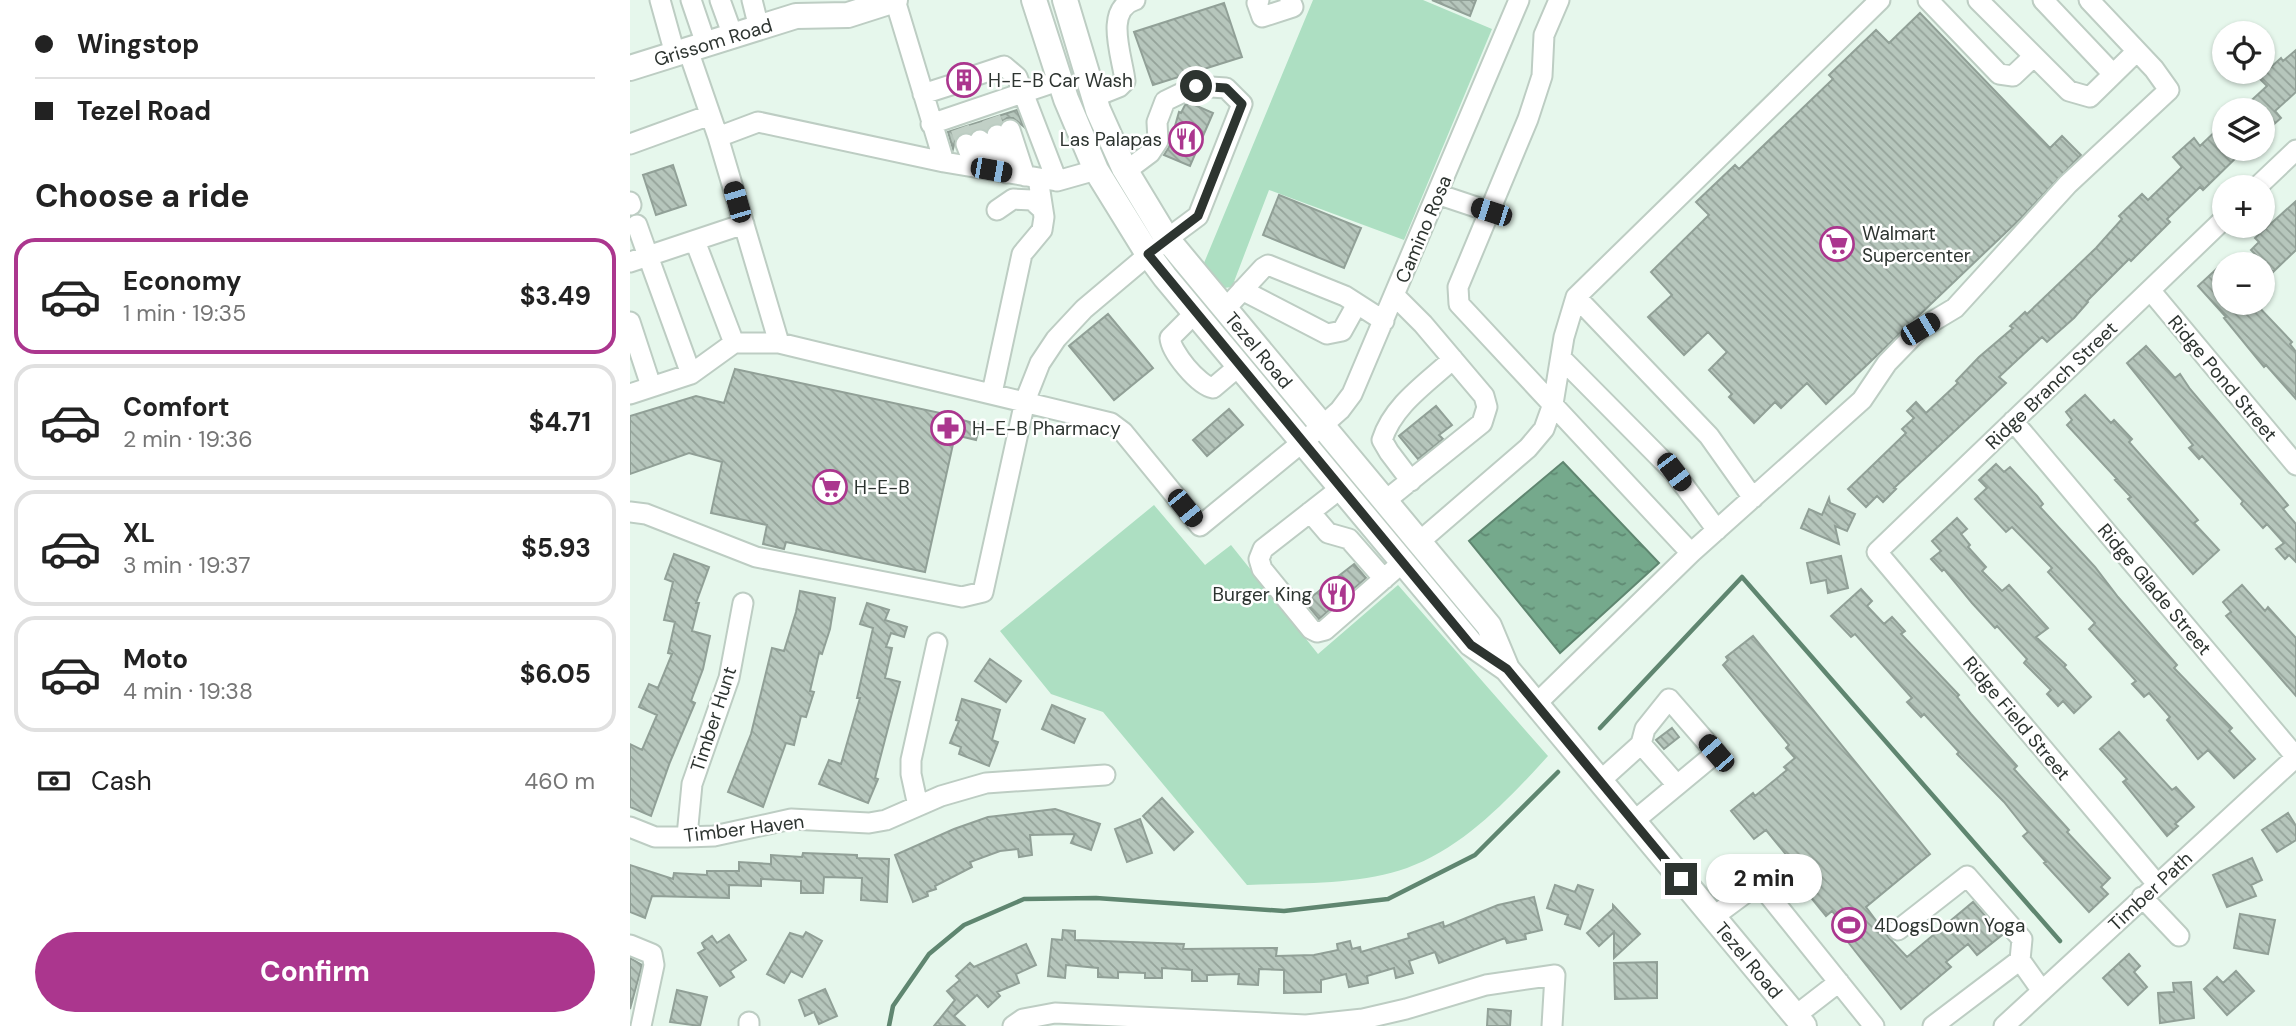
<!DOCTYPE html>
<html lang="en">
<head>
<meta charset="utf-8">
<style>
	body { margin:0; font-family:"DM Sans",sans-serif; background:#f2f2f2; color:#222; height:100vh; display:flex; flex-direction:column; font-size:26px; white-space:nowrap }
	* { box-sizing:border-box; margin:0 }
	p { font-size:23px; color:#767676 }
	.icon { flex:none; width:38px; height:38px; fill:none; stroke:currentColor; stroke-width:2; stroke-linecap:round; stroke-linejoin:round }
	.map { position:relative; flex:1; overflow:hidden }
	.sheet { display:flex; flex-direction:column; background:#fff; width:630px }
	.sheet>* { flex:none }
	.top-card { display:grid; align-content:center; height:154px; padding:0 35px; background:#fff }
	.controls { position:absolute; left:1582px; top:21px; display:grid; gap:14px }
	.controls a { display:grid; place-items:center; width:63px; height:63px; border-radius:50%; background:#fff; box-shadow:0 2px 5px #0004; font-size:35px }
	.end { position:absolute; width:32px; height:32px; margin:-16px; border:9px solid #2d3430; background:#fff; box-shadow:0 0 0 4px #fff }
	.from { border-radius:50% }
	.bubble { position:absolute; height:49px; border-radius:24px; background:#fff; box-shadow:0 2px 5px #0004; font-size:23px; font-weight:700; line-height:49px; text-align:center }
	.car { position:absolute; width:21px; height:42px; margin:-21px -10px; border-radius:9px; box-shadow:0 0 5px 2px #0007; background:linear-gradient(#222 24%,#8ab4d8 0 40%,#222 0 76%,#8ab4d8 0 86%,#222 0) }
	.top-card b { display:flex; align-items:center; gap:24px; height:66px; font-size:26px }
	.top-card b+b { border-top:2px solid #e0e0e0 }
	.top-card i { width:18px; height:18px; background:#222 }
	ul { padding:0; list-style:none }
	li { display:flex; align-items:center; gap:21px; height:116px; margin:0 14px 10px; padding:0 21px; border:4px solid #e0e0e0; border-radius:21px }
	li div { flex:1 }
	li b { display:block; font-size:26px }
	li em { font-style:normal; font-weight:700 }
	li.selected { border-color:#ab368e }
	li>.icon { width:63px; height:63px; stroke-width:1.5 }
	h2 { padding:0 35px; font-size:32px; line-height:84px }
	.pay { display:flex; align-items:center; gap:18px; height:77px; padding:0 35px; font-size:26px }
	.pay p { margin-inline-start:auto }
	.button { display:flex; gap:14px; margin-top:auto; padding:14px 35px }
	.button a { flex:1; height:80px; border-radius:42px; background:#ab368e; color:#fff; font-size:28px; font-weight:700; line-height:80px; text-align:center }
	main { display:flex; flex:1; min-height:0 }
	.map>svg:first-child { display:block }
	.green { fill:#addfc2 }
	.water { fill:url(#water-ripples); stroke:#5f8670; stroke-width:2 }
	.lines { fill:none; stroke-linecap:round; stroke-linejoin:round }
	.stream { stroke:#5f8670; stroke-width:4.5 }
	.building { fill:url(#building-back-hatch); stroke:#91a097; stroke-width:2 }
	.minor-tunnel { stroke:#c1d0c6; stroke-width:19; stroke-dasharray:19 10; stroke-linecap:butt }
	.minor-casing { stroke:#bdcdc3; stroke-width:23 }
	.major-casing { stroke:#bdcdc3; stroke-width:28 }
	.minor { stroke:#fff; stroke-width:19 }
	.major { stroke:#fff; stroke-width:24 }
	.route { stroke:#2d3430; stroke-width:9 }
	.labels { text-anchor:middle; stroke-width:5; stroke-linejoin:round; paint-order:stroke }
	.street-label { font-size:19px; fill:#2d3430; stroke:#fff }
	.poi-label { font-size:19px; fill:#2d3430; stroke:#fff; text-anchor:start }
</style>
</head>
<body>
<main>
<section class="sheet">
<div class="top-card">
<b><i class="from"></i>Wingstop</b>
<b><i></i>Tezel Road</b>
</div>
<h2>Choose a ride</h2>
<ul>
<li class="selected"><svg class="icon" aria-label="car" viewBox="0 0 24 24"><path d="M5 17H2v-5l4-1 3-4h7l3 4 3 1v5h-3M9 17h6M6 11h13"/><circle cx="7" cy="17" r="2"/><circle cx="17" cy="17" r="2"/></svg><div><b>Economy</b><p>1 min · 19:35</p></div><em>$3.49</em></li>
<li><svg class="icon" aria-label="car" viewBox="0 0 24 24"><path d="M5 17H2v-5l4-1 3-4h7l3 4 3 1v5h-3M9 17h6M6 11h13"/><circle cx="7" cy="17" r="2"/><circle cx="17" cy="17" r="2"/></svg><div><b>Comfort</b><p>2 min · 19:36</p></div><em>$4.71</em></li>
<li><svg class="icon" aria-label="car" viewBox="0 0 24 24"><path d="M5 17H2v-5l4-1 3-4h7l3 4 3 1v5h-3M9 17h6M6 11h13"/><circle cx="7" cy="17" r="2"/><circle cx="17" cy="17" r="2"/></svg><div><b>XL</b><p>3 min · 19:37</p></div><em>$5.93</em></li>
<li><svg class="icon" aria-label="car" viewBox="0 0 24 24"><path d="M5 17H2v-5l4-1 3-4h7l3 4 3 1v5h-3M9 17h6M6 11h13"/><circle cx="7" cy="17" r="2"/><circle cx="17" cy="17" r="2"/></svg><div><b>Moto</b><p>4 min · 19:38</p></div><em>$6.05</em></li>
</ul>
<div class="pay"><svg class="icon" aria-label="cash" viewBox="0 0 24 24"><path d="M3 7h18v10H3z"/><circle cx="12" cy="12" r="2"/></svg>Cash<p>460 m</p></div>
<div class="button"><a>Confirm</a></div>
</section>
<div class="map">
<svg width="1666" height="1026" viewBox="0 0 1666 1026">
	<defs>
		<pattern id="water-ripples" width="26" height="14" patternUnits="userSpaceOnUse" patternTransform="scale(1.75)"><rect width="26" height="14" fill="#75a98c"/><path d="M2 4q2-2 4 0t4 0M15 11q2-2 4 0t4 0" fill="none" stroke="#608a73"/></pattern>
		<pattern id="building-back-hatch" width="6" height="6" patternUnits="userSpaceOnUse" patternTransform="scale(1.75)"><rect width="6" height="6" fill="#b6c6bc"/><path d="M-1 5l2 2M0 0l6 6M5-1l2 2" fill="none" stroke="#94a299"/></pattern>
	</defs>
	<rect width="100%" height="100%" fill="#e6f7ec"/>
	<path class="green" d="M683,0H793L862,29L774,240L639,190L602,287L594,288L574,263Z
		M524,505L575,565L601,545L688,654L768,585L918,756C879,799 833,848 777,868C730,885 667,883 617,885L473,712L421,694L370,631Z"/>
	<path class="water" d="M933,462L1029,563L930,653L839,541Z"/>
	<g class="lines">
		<path class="stream" d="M970,728L1112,577L1430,941
			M259,1026L263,1006L299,954L334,925L394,899L466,898L654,911L758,899L845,855L928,772"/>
	</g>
	<path class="building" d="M802,0H846L840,16Z
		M594,3L612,57L523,85L504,32Z
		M1290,13L1420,148L1432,136L1451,155L1391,218L1196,404L1177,383L1151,408L1145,402L1124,423L1099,397L1102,394L1079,370L1097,352L1078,332L1054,355L1018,317L1042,295L1021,272L1079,215L1066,202L1105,165L1109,169L1203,79L1199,75L1246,30L1259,43Z
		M1666,50V92L1645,111L1651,118L1633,134V110H1611L1637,86L1629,78L1651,58L1653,61Z
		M560,103L583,113L560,166L534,155L539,147L549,112L551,113L555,105Z
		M387,110L393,126L383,118H377L370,123L359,126L356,130L346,128L340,133L332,132L326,137L323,149L318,132Z
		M1594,123V149H1615L1573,190L1570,187L1537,219L1540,222L1501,261L1499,259L1457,301L1458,302L1444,318L1417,342L1412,337L1369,377L1376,383L1264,488L1266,489L1253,502L1247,496L1236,507L1218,489L1276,433L1272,429L1284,418L1277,411L1286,402L1296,413L1328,383L1326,381L1349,357L1383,328L1380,326L1395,312L1397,314L1466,248L1492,219L1489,216L1512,194L1518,200L1552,167L1543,157L1564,138L1570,146Z
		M43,165L56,205L26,215L13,175Z
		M649,195L731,228L714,268L633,235Z
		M1666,201V250L1643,272L1621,250L1629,242L1625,238Z
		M1594,262V303H1625L1662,342L1660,344L1666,352V399L1636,365L1634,367L1594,318L1596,317L1568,286Z
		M478,314L523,368L484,400L439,346Z
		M1516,346L1545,378L1550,374L1560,389L1658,505L1653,509L1666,524V562L1659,555L1655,559L1646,549L1654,543L1637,524L1633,528L1611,504L1613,501L1572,456L1569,459L1559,448L1563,445L1497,363Z
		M105,369L329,417V419L350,425L346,440L325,435L295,572L156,542L154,549L133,544L137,525L81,513L92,462L59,453L0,474V416L66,396L94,403Z
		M1455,395L1481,423L1484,420L1502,439L1499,442L1568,520L1564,523L1589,550L1563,574L1498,499L1501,497L1485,480L1487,479L1437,425L1442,420L1436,412Z
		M806,406L822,425L809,435L813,439L788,459L769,436Z
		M599,409L613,425L577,456L563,440Z
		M1366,464L1374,472L1380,467L1407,496L1413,504L1410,507L1465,567L1488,597L1547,665L1544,668L1602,728L1599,731L1625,759L1604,778L1578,750L1568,759L1537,720L1540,717L1519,693L1514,697L1502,684L1506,681L1459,629L1465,623L1418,572L1422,568L1382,527L1376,532L1345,499L1357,488L1349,480Z
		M1199,498L1200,503L1225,514L1217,531L1205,526L1209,544L1171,528L1179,509L1192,515Z
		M1327,518L1337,529L1331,534L1340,545L1338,547L1356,567L1352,571L1372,591L1379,585L1418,628L1406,637L1436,665L1434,667L1461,697L1444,713L1433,701L1428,706L1417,694L1421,690L1394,663L1397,659L1367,626L1365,628L1342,603L1314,569L1312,571L1301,559L1311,551L1302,541Z
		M44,554L79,567L66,603H69L62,631L80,636L73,669L61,701L65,703L40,762L21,816L0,807V744L12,750L27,715L9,707L19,684L28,688L42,654L38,653L45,622L34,620L43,582L35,579Z
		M1211,556L1218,588L1198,593L1196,580L1181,583L1177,563Z
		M724,564L736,578L689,619L675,602Z
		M1612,585L1635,611L1638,607L1666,638V696L1596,616L1601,612L1593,602Z
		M1231,589L1242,601L1237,606L1254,624L1262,617L1275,631L1271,634L1329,695L1327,697L1341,714L1387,766L1384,769L1439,830L1437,832L1480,878L1471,887L1478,894L1459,912L1414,863L1416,862L1393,836L1398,832L1374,802L1327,754L1329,752L1294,714L1291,717L1277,702L1282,698L1225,634L1221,637L1201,616Z
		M170,591L205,598L200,629L192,654L189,653L180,691L184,692L176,717L171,716L164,745L156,743L133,807L98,792L121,734L142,648L154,651L166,612Z
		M237,603L259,610L255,620L277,627L274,637L261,633L256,647L262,648L255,678L270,682L245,778L248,779L238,803L189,784L199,760L211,764L230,698H227L243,628L230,624Z
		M1123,636L1300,854L1236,907L1259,938L1277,957L1343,902L1372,935L1347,955L1338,944L1316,962L1321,967L1271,1009L1214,937L1220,932L1202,911L1196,916L1161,873L1167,868L1136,830L1124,839L1101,811L1123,793L1125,796L1157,770L1154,767L1165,758L1156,748L1159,745L1093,665L1098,660L1096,657Z
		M360,659L391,681L376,702L345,681Z
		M332,699L370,710L362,740L368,742L359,766L329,754L331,747L320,743L329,721L326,720Z
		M422,705L455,719L444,743L412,729Z
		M1042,728L1049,737L1034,749L1026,740Z
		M1489,732L1542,790L1546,787L1564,807L1545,824L1548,826L1537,836L1493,782L1497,779L1470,749Z
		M532,798L563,832L544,850L513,816Z
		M425,809L470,824L461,850L441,843L445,834L400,835L402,855L389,857L388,849L370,851L340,862L342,867L305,886L306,889L297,892L298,896L283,902L265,855L324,829L358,817Z
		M1658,813L1666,826V840L1647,852L1632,830Z
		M510,819L522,853L497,862L485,829Z
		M173,853L227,855V858L259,859L257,902L231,900L232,878L194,877L193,893H171V881L131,879V886L99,885V898L22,896L15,918L0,912V865L43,879L44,873L77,875V871H109V862L141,864V855L172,857Z
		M1622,858L1632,880L1621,885L1626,896L1597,907L1583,875Z
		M925,885L945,892L948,885L963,890L950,929L935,924L938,915L917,908Z
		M904,897L912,930L895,934L896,939L877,943L875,938L809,963L805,952L779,961L783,973L766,978L764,968L737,976L738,983L719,987L716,974L691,980V992L654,993V970L629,969L628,985L608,984L609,974L577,975V981H562V970L532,968V978H515V973L488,972V978L468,977V968L436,965L435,978L418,976L422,939L432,940L433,930L445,931V940L554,944L553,949L647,948L646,956L684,955L708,950L707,944L720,941L722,949L730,947L731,952L779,938L778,934L813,922L814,927L868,905Z
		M983,905L1010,934L984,958V932L969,946L957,933L983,909Z
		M1610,914L1645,920L1638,954L1604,948Z
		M176,932L192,941L172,977L161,971L154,983L137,974L160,933L173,937Z
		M99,935L116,960L100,971L104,977L90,986L68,953L75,949L72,943L82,936L87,943Z
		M396,944L406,965L386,974L389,983L367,992L370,996L358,1007L347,995L324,1016L335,1026H304L325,1000L317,991L330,980L326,976L340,963L344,967Z
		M1499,954L1510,966L1504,972L1517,987L1498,1005L1473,978Z
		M0,958L12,965L0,1009Z
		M1027,962V998L985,999L984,963Z
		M1606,971L1624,991L1597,1015L1574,989L1587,977L1593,983Z
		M1561,982L1564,1018L1530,1023L1528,993L1544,992L1543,983Z
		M195,989L207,1016L189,1024L184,1012L175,1016L169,1000Z
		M47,990L77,997L70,1026L40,1022Z
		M858,1009L881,1011L880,1026H857Z"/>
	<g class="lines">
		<path class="minor-tunnel" d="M321,85L347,75
			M361,118L367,135
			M345,124L350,140
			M330,128L336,144"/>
		<g class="minor-casing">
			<path id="minor" d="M30,0L45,54
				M61,0L76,44
				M90,0L103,36
				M122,0L129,28
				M265,0L314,162
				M629,0L627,3L632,17L663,7L660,0
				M929,0L914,35L912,76L898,119L828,287L829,304L1061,553
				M1298,0L1369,74L1383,76L1403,57
				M1348,0L1439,91L1460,97L1507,51
				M1413,0L1483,74
				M58,50L88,137L149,343L481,423L493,432L570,526L692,426L710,410L722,394L889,0
				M347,75L374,66L387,77L427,181
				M293,94L321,85
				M464,97L489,87L495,81C493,59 473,9 505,0
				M301,124L431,80
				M380,130L395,176
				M367,135L376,173
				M88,137L128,122L314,162L427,181L466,170
				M350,140L361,170
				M0,144L80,115
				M336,144L345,167
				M1627,187L1666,150
				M807,194L861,212
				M0,202L1,205
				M367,210L383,199L402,200L413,210
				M7,225L18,256L114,224
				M65,241L104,343
				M0,262L18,256L61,374
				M612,290L697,334L712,331L727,304
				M1520,290L1666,465
				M946,297L1079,436L1123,498
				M595,309L633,268L638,265L715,296L754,321
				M565,313L540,338C541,352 568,385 583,388L609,366
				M0,322L21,386
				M931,358L1044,472L1087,530
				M362,393L392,254L412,230L414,217L408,178
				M0,394L61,374L104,343H149
				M1383,421L1666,757
				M781,481L759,452L752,440C763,405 797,383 823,359
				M711,488L633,549L629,559L632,569L681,629L687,632L695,630L773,562
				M755,501L852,423L857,407L854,396L793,324L765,296
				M0,512L16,514L126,557L332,597L353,592L395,401L410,363L426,339L454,309L537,239L568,216L612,104L596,88L566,86L535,101L527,122L528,141L520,153L496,171
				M680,512L698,533L719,539L754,579
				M789,542L898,448L914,429L923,404L934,337L946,297L1250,0
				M906,704L1061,553L1232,400L1257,363L1290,329L1325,308L1438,184L1539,90L1524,69L1459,0
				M1011,744L1047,785
				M970,781L1011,744L1015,729L1039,699L1086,753L1004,821
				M288,806L281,774V760L307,643
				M0,827L25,837H57L84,836L161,819L239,823L256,820L311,796L356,783L475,775
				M57,836L62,784L99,678L113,603
				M1527,884L1247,552L1594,219
				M1512,897L1549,936
				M1083,917L1129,883L1244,1026
				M1268,930L1337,876L1392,939L1390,960
				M0,945L22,954L24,965L11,1026
				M1165,1016L1209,982
				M119,1026V1022
				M383,1026L393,1019L425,1013L676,1025L733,1019L776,1009L856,985L925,975L922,1026
				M1303,1026L1390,960L1412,991
				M1374,1026L1666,757"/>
		</g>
		<g class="major-casing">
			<path id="major" d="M404,0L436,99L466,170L518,254L535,277L841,644L877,669L1174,1026
				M435,0L468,110L494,168L537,239L859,626L877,669
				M0,68L166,16L218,15L265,0"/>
		</g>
		<use href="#minor" class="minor"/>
		<use href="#major" class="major"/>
	</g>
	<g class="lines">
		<path class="route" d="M566,86L596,88L612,104L568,216L518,254L841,645L877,669L1051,879"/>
	</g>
	<defs>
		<g id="building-ring" transform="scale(1.75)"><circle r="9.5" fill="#fff" stroke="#ab368e" stroke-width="1.5"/><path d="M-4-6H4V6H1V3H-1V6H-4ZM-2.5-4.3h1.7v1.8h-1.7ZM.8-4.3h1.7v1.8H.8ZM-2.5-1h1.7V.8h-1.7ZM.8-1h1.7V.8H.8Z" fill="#ab368e"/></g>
		<g id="restaurant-ring" transform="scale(1.75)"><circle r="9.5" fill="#fff" stroke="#ab368e" stroke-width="1.5"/><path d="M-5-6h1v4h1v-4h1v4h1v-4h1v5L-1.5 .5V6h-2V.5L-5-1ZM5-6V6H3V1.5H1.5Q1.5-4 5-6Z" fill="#ab368e"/></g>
		<g id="supermarket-ring" transform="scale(1.75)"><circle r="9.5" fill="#fff" stroke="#ab368e" stroke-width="1.5"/><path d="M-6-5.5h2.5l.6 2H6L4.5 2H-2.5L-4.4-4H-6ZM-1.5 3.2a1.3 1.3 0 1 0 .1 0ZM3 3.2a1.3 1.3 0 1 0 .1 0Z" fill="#ab368e"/></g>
		<g id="pharmacy-ring" transform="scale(1.75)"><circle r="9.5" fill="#fff" stroke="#ab368e" stroke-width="1.5"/><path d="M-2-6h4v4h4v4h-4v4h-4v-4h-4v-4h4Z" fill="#ab368e"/></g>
		<g id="stadium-ring" transform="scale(1.75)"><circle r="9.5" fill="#fff" stroke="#ab368e" stroke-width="1.5"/><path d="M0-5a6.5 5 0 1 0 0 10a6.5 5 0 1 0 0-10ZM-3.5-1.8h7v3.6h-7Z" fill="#ab368e"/></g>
	</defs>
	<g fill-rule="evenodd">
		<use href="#building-ring" x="334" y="80"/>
		<use href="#restaurant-ring" x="556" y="139"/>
		<use href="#supermarket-ring" x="1207" y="244"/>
		<use href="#pharmacy-ring" x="318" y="428"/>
		<use href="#supermarket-ring" x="200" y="487"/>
		<use href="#restaurant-ring" x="707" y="594"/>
		<use href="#stadium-ring" x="1219" y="925"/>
	</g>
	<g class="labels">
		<g class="street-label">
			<text transform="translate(83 42) rotate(-17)" y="7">Grissom Road</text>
			<text transform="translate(793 229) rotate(-67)" y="7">Camino Rosa</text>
			<text transform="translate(629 350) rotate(50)" y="7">Tezel Road</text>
			<text transform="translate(1593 378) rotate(50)" y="7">Ridge Pond Street</text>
			<text transform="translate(1421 385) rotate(-44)" y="7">Ridge Branch Street</text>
			<text transform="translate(1525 589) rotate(50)" y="7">Ridge Glade Street</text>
			<text transform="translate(1387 718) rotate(50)" y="7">Ridge Field Street</text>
			<text transform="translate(83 719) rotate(-72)" y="7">Timber Hunt</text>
			<text transform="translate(114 828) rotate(-7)" y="7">Timber Haven</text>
			<text transform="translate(1520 891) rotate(-43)" y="7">Timber Path</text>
			<text transform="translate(1119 960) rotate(50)" y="7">Tezel Road</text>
		</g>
		<g class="poi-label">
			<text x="358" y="87">H-E-B Car Wash</text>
			<text x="532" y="146" text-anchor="end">Las Palapas</text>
			<text x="1232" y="240">Walmart<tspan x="1232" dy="22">Supercenter</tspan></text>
			<text x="342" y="435">H-E-B Pharmacy</text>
			<text x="224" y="494">H-E-B</text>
			<text x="682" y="601" text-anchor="end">Burger King</text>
			<text x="1244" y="932">4DogsDown Yoga</text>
		</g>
	</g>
</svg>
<div class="controls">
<a><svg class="icon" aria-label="locate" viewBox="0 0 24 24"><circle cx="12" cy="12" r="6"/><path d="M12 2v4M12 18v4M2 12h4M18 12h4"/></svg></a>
<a><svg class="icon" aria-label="layers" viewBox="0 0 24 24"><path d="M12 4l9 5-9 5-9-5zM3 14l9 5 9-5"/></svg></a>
<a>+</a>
<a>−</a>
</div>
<i class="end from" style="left:566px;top:86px"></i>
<i class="end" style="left:1051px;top:879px"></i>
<div class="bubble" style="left:1076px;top:854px;width:116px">2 min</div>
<i class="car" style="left:361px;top:170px;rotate:100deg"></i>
<i class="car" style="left:107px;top:202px;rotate:344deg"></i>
<i class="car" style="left:861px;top:212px;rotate:288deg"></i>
<i class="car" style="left:1290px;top:329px;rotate:59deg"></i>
<i class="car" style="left:1044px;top:472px;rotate:143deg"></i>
<i class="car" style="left:555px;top:508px;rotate:141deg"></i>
<i class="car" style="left:1086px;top:753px;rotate:319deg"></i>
</div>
</main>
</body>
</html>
